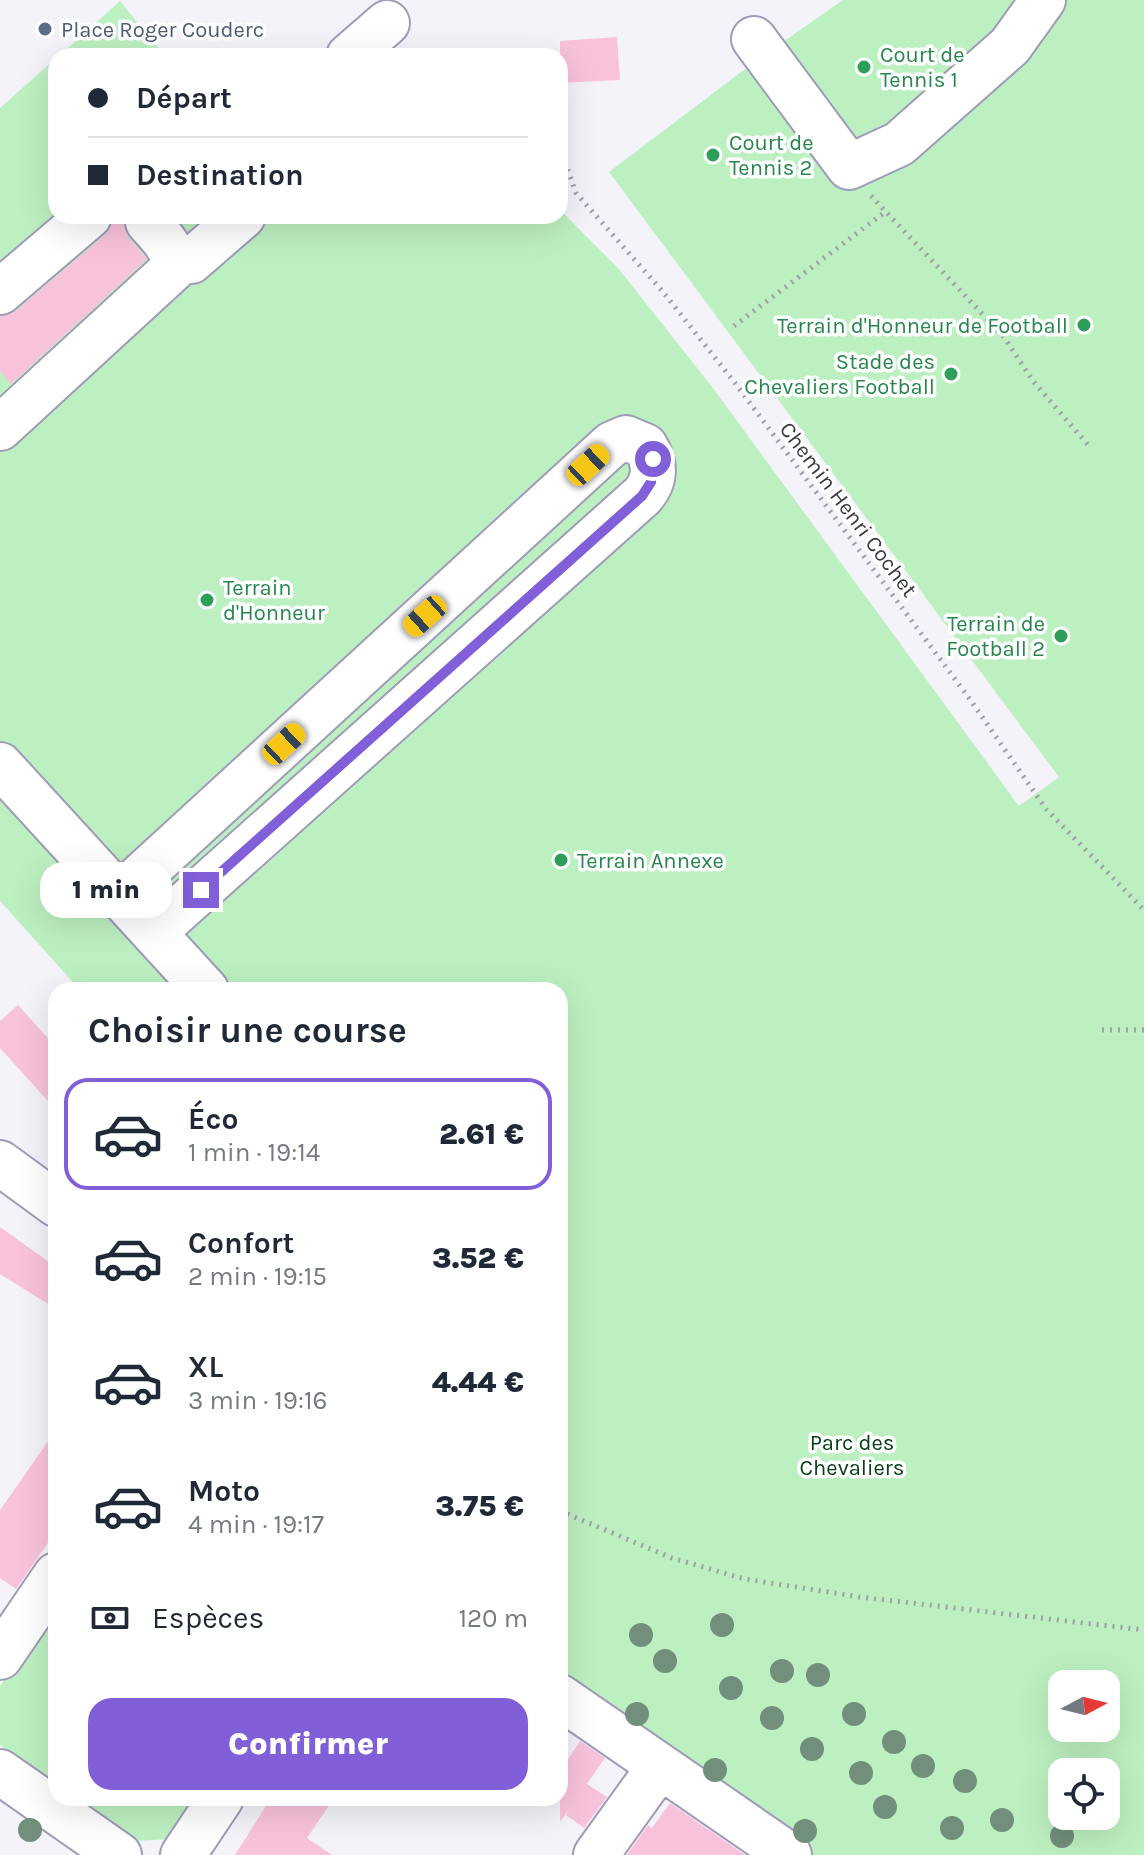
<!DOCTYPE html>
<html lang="fr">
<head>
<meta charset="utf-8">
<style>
	body { margin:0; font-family:Karla,sans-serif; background:#f6f6f7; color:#1f2937; height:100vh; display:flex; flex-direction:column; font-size:30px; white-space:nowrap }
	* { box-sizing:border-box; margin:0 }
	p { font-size:26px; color:#747a83 }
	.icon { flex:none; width:44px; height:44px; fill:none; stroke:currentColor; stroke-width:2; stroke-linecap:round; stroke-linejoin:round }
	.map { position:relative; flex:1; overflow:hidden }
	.sheet { position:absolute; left:48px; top:982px; width:520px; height:824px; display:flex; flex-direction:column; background:#fff; border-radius:24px; box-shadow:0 8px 32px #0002 }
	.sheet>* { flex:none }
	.guide { position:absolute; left:48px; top:48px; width:520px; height:176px; border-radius:24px; box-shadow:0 8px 32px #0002; display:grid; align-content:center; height:176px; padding:0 40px; background:#fff }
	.needle { width:52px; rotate:83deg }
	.fabs { position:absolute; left:1048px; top:1670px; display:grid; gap:16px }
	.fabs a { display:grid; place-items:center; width:72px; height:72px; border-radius:16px; background:#fff; box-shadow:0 8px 32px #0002; font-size:40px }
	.end { position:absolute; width:36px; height:36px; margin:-18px; border:10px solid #805fd9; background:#fff; box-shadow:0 0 0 4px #fff }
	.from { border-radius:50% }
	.bubble { position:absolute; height:56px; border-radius:24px; background:#fff; box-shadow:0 8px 32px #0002; font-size:26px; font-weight:800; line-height:56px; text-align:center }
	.car { position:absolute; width:24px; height:48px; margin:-24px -12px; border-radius:10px; box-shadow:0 0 6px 2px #0007; background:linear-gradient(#f5c518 24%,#345 0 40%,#f5c518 0 76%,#345 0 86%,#f5c518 0) }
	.guide b { display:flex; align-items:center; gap:28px; height:76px; font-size:30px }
	.guide b+b { border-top:2px solid #e0e1e3 }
	.guide i { width:20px; height:20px; background:#1f2937 }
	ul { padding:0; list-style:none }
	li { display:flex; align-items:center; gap:24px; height:112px; margin:0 16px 12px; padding:0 24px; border:4px solid transparent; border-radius:24px }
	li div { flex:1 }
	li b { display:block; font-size:30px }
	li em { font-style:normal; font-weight:800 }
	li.current { border-color:#805fd9 }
	li>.icon { width:72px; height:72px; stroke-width:1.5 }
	h2 { padding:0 40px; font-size:36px; line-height:96px }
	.pay { display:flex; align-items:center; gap:20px; height:88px; padding:0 40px; font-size:30px }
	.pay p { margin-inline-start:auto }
	.primary-button { display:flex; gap:16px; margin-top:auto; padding:16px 40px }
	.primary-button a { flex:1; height:92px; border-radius:24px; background:#805fd9; color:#fff; font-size:32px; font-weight:800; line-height:92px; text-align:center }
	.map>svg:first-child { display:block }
	.green { fill:#bdf0c1; fill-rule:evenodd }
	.building { fill:#f9c2db }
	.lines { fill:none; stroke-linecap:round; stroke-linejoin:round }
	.minor-casing { stroke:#a09abb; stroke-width:48 }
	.path { stroke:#a09ea8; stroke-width:5; stroke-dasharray:2 6; stroke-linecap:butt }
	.minor { stroke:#fff; stroke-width:44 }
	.tree { fill:#718f7b }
	.route { stroke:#805fd9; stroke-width:10 }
	.service-dot { fill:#5c6f8a; stroke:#fff; stroke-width:3 }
	.leisure-dot { fill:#2e9e5b; stroke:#fff; stroke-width:3 }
	.labels { text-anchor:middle; stroke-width:7; stroke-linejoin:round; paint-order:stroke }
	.service-label { font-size:22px; fill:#4e5e75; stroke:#fff; text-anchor:start }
	.leisure-label { font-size:22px; fill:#27864d; stroke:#fff; text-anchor:start }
	.street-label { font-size:22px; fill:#3c3947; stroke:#fff }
	.park-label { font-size:22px; fill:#063d13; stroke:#fff }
</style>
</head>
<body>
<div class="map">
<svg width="1144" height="1855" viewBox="0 0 1144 1855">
	<rect width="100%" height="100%" fill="#f4f3fa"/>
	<path class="green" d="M843,0H1144V1855H812L560,1682V990H80L0,901V108L56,58V216H560V210L618,268L713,388L1019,806L1059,777L609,172L757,60ZM1062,1684H1106V1728H1062ZM1062,1772H1106V1816H1062Z
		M120,1L165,56H59Z
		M56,1611V1785L0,1745V1686Z
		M75,1798H201L171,1839L136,1841Z"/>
	<path class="building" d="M617,37L620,80L560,83V41Z
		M113,216L124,218V228L129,238L147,259L11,384L0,371V317L16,311L105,235L112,225Z
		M18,1005L56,1047V1110L0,1048V1021Z
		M0,1227L56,1267V1309L0,1274Z
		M56,1430V1531L16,1589L0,1578V1510Z
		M580,1741L605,1758L587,1784L607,1797L584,1828L566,1815L571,1807L560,1822V1765L563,1767Z
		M271,1798H334L307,1838L332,1855H235Z
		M670,1803L745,1855H627L648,1825L652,1828Z"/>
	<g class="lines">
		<g class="minor-casing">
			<path id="minor" d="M754,39L849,167L899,144L1010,46L1043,0
				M349,56L387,23
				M175,263L191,261L243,216
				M0,292L89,216
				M0,428L173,269C177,250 159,235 148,222
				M0,765L206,990
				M120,895L612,444L626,438L645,446C656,463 656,481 642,496L154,932
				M0,1163L56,1204
				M0,1657L56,1575
				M560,1697L789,1855
				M0,1772L119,1855
				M183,1855L221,1798
				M596,1855L660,1766"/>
		</g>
		<path class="path" d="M565,162L576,193L663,292L735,383L969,698L1046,809L1144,910
			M871,196L1004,337L1033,381L1088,445
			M734,326L885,212
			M1102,1030H1144
			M560,1511L672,1558L745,1579L860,1597L1144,1630"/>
		<use href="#minor" class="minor"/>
	</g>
	<g class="tree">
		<circle cx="722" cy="1625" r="12"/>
		<circle cx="641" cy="1635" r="12"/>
		<circle cx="665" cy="1661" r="12"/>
		<circle cx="782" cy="1671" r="12"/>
		<circle cx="818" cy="1675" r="12"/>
		<circle cx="731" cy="1688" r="12"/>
		<circle cx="637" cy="1714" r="12"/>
		<circle cx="854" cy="1714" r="12"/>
		<circle cx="772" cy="1718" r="12"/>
		<circle cx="894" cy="1742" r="12"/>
		<circle cx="812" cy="1749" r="12"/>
		<circle cx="923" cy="1766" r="12"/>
		<circle cx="715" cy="1770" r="12"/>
		<circle cx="861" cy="1773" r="12"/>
		<circle cx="965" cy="1781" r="12"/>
		<circle cx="885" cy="1807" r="12"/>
		<circle cx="1002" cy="1820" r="12"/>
		<circle cx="952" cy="1828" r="12"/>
		<circle cx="30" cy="1830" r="12"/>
		<circle cx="805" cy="1831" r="12"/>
		<circle cx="1062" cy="1836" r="12"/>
	</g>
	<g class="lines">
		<path class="route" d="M201,890L642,496L651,482L653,459"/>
	</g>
	<circle class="service-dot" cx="45" cy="29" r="8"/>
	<g class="leisure-dot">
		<circle cx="864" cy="67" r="8"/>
		<circle cx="713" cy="155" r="8"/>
		<circle cx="1084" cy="325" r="8"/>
		<circle cx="951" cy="374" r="8"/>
		<circle cx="207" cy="600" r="8"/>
		<circle cx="1061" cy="636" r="8"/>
		<circle cx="561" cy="860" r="8"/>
	</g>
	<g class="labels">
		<g class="service-label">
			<text x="61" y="37">Place Roger Couderc</text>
		</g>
		<g class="leisure-label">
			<text x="880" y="62">Court de<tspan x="880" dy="25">Tennis 1</tspan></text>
			<text x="729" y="150">Court de<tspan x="729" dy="25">Tennis 2</tspan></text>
			<text x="1068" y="333" text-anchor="end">Terrain d'Honneur de Football</text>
			<text x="935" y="369" text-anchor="end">Stade des<tspan x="935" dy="25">Chevaliers Football</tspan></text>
			<text x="223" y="595">Terrain<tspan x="223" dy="25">d'Honneur</tspan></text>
			<text x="1045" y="631" text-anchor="end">Terrain de<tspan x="1045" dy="25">Football 2</tspan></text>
			<text x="577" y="868">Terrain Annexe</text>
		</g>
		<g class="street-label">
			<text transform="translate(849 509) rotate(53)" y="8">Chemin Henri Cochet</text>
		</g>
		<g class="park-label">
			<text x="852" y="1450">Parc des<tspan x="852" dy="25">Chevaliers</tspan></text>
		</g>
	</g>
</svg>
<div class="fabs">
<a><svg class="needle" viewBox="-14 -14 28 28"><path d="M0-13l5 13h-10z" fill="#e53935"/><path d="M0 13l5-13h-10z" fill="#747a83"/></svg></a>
<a><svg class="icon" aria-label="locate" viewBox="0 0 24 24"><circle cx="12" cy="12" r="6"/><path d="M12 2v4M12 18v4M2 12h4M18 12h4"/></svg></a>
</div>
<i class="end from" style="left:653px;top:459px"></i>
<i class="end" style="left:201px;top:890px"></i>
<div class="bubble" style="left:40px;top:862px;width:132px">1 min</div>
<i class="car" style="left:588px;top:465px;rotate:47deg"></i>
<i class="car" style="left:425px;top:616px;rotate:228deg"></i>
<i class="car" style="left:284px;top:744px;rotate:47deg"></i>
<div class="guide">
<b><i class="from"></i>Départ</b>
<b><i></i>Destination</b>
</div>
<section class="sheet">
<h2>Choisir une course</h2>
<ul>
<li class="current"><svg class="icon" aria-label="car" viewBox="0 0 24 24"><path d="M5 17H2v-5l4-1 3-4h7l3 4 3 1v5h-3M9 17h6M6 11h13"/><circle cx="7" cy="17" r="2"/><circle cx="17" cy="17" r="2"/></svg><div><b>Éco</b><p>1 min · 19:14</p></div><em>2.61 €</em></li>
<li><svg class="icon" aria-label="car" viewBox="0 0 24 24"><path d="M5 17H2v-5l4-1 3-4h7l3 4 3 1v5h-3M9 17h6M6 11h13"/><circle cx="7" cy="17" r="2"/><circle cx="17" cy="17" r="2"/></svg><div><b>Confort</b><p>2 min · 19:15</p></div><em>3.52 €</em></li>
<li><svg class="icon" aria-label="car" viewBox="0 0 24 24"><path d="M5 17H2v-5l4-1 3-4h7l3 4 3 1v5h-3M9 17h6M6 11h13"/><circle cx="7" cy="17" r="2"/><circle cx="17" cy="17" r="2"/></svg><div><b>XL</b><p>3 min · 19:16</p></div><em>4.44 €</em></li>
<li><svg class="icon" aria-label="car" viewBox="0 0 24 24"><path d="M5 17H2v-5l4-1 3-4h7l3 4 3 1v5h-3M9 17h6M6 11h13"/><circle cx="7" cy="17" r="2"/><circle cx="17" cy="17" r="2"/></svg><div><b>Moto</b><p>4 min · 19:17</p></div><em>3.75 €</em></li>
</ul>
<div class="pay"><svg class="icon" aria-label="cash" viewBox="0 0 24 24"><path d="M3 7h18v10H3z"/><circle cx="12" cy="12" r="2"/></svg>Espèces<p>120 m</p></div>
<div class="primary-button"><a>Confirmer</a></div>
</section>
</div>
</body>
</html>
